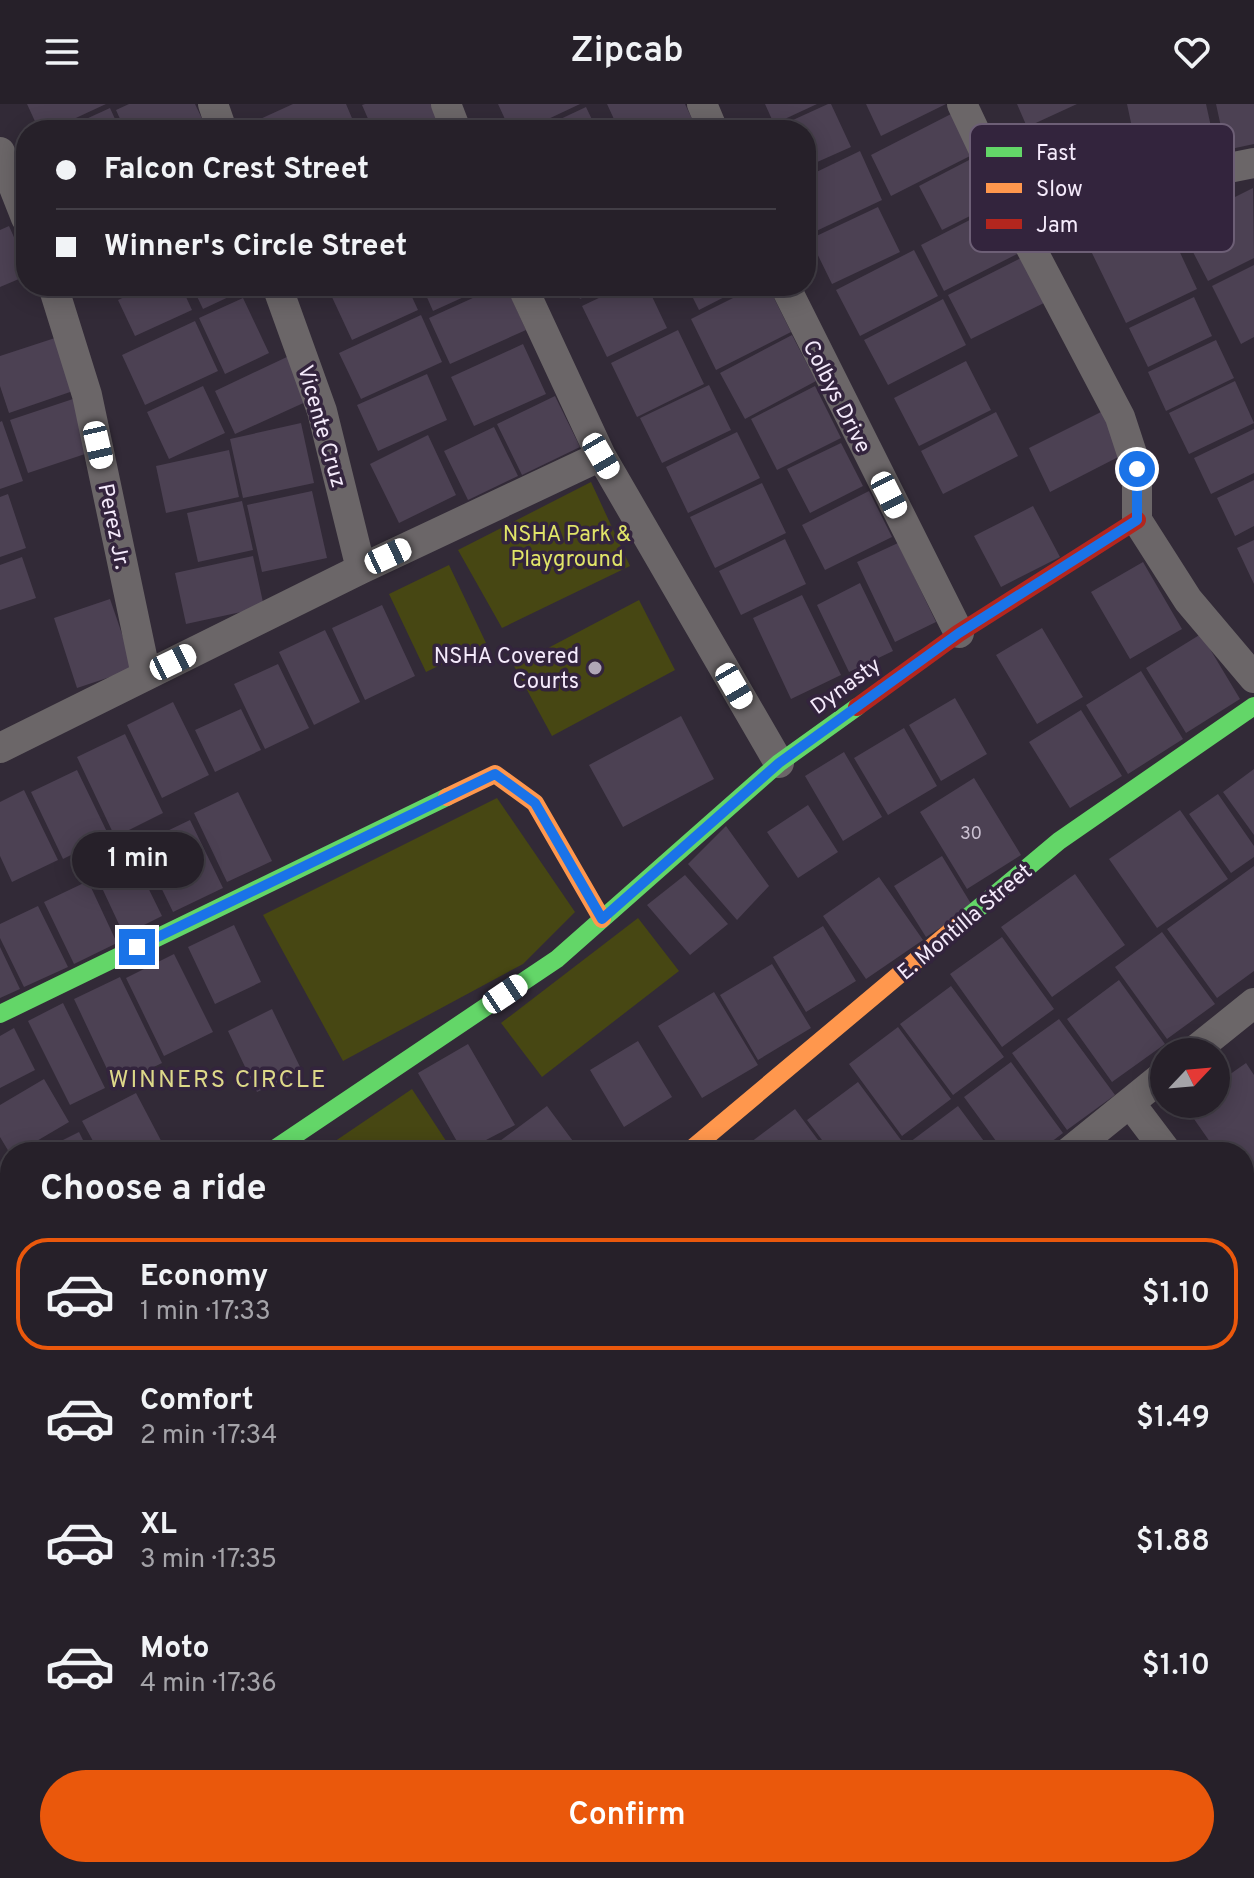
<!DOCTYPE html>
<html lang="en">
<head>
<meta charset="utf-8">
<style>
	body { margin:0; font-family:Overpass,sans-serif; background:#322d35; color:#f1f3f6; height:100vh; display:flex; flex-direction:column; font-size:30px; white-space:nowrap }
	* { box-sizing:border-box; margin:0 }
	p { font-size:26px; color:#a4a3a8 }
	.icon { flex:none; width:44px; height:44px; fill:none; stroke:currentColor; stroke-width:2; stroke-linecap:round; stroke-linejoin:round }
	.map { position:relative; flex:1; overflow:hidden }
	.details { position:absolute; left:0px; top:1038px; width:1254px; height:736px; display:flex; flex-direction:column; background:#262029; border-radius:32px 32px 0 0; box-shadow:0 4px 20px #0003,0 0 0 2px #423e46 }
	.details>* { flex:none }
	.hud { position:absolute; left:16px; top:16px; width:800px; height:176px; border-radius:32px; box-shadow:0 4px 20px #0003,0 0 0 2px #423e46; display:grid; align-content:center; height:176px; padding:0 40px; background:#262029 }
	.needle { width:52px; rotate:64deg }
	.tools { position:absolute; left:1150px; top:934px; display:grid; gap:16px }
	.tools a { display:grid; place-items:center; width:80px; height:80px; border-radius:50%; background:#262029; box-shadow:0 4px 20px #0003,0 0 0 2px #423e46; font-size:40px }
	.end { position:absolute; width:36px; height:36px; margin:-18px; border:10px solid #1a73e8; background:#fff; box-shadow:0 0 0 4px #fff }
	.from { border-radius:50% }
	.bubble { position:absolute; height:56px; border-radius:28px; background:#262029; box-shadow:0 4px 20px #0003,0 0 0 2px #423e46; font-size:26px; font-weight:600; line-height:56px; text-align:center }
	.car { position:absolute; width:24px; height:48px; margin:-24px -12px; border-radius:10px; box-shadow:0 0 6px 2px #0007; background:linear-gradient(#fff 24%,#345 0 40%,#fff 0 76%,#345 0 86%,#fff 0) }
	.hud b { display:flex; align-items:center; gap:28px; height:76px; font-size:30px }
	.hud b+b { border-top:2px solid #423e46 }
	.hud i { width:20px; height:20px; background:#f1f3f6 }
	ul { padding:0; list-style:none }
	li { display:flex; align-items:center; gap:24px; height:112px; margin:0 16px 12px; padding:0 24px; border:4px solid transparent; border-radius:32px }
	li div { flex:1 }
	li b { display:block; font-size:30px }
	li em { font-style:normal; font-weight:600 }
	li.active { border-color:#ea580c }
	li>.icon { width:72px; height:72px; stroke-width:1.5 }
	h2 { padding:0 40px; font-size:36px; line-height:96px }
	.action { display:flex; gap:16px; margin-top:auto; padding:16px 40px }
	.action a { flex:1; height:92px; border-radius:48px; background:#ea580c; color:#fff; font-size:32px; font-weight:600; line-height:92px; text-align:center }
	header { display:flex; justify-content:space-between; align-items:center; height:104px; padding:0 40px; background:#262029; font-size:36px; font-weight:600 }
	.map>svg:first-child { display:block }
	.green { fill:#474713 }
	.water { fill:#0b191d }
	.building { fill:#4c4153 }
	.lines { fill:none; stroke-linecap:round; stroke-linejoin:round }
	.street { stroke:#6b6668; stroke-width:30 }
	.fast { stroke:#63d668; stroke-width:18 }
	.slow { stroke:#ff974d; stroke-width:18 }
	.jam { stroke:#b3261e; stroke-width:18 }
	.route { stroke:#1a73e8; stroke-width:10 }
	.poi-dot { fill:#b0a7b6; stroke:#33243d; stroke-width:3 }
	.labels { text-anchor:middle; stroke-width:7; stroke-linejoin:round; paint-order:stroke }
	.number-label { font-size:18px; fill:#cac0d1 }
	.street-label { font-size:22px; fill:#f4eafb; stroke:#33243d }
	.park-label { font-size:22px; fill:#e0e468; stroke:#33243d }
	.poi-label { font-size:22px; fill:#f4eafb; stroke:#33243d; text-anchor:end }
	.neighbourhood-label { font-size:24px; letter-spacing:2px; fill:#ddd889; stroke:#33243d }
	.key { fill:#33243d; stroke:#6d5f76; stroke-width:2 }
	.key-label { font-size:22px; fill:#f4eafb }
</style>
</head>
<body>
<header><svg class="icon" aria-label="menu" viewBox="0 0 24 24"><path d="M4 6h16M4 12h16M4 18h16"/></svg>Zipcab<svg class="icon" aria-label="heart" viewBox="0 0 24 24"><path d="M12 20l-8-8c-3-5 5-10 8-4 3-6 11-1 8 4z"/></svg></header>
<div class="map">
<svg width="1254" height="1774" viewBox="0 0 1254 1774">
	<rect width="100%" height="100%" fill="#322a37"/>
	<path class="green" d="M591,378L630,462L502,524L458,446Z
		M449,461L486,539L426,568L389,490Z
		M639,496L675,566L552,632L514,562Z
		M497,694L575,808L523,860L343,957L263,811Z
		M638,814L679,867L542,973L501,919Z
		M412,985L452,1046L449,1048H319Z
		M1254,1418V1528L1244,1533V1422Z"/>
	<path class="water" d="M91,1764H128L150,1774H87L85,1772Z"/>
	<path class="building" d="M27,0H106L50,26H39Z
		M129,0H195L207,25L125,26L116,6Z
		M293,0H346L357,26H263L258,16Z
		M365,0H436L446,20L433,26H373L362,1Z
		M498,0H580L525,26H510Z
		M607,0H685L693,17L673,26H619Z
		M765,0H817L774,20Z
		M828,0H831L851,43L806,63V26H771Z
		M866,0H946L881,32Z
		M1017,0H1077L1027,23Z
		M1127,0H1206L1215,41L1139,56Z
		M1216,0H1254V40L1226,46Z
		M586,3L597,26H537Z
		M110,4L120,26H62Z
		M951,10L972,51L891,92L871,51Z
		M860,47L882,96L812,129L806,116V73Z
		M971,55L994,100L942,126L919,82Z
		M1253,84L1254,154L1208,177L1179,121Z
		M997,102L1021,148L944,187L921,141Z
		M878,103L900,148L832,180L810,135Z
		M1163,112L1197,185L1126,219L1091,147Z
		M9,122L26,160V172L0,183V126Z
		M914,146L938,192L860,232L836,186Z
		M1023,153L1046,198L971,235L948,191Z
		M1254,161V233L1241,240L1212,182Z
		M109,182H138L114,193Z
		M148,182H181L192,206L135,232L118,196Z
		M192,182H252L203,205Z
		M351,182H407L418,206L352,236L331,191Z
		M422,182H488L433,207Z
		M499,182H506L526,226L450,260L429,214Z
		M574,182H606L580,195Z
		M624,182H647L667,224L607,253L582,202Z
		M687,182H746L699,206Z
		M757,182H768L791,228L716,266L691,215Z
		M1194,193L1212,232L1148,263L1129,224Z
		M243,194L269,249L225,270L199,214Z
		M943,195L966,241L888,281L864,236Z
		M421,211L442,258L361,295L339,249Z
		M195,217L218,267L145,301L122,251Z
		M678,226L704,280L637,313L611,259Z
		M792,231L816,277L745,315L720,269Z
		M55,234L73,287L9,309L0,282V252Z
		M1216,236L1234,274L1166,307L1148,268Z
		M523,240L546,290L474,322L451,273Z
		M289,252L310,296L235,330L215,287Z
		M966,257L991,306L919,342L894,294Z
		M427,270L447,316L378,347L357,301Z
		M1235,277L1254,319L1189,350L1169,309Z
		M709,281L731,326L662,359L640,314Z
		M203,282L225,329L169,355L147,308Z
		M815,282L841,334L777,366L751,315Z
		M555,292L580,343L522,371L497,320Z
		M76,294L94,347L28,369L10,316Z
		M1107,305L1130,347L1050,388L1029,344Z
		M996,308L1018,352L943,390L921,347Z
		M2,317L23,377L0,385V318Z
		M301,319L314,379L243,394L230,335Z
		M494,323L518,372L468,396L444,347Z
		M1254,325V369L1211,390L1194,354Z
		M737,328L760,374L688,409L666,363Z
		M428,331L456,391L399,419L370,360Z
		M841,339L863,382L810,409L787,365Z
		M229,346L239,393L166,409L156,362Z
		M1254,376V422L1235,432L1217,394Z
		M762,379L786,429L715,464L690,413Z
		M312,387L327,454L262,468L247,401Z
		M869,387L892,433L825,466L802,421Z
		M8,390L26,444L0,453V393Z
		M242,397L253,446L198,458L187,409Z
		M1033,402L1060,453L1001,483L974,432Z
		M785,435L806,480L741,511L719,467Z
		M1254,436V480L1237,444Z
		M898,439L936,518L895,538L857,458Z
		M253,452L264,503L186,520L175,469Z
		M22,453L36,494L0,506V461Z
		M1143,458L1182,525L1130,555L1091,488Z
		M860,479L893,547L849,568L817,501Z
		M802,491L841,571L791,595L753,514Z
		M110,495L134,565L77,584L54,514Z
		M382,501L415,572L365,596L332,524Z
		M1042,524L1083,593L1037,620L996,551Z
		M325,526L360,598L314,621L279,548Z
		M1201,530L1240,595L1186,629L1146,564Z
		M278,560L309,624L265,645L234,580Z
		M1141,567L1183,635L1128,670L1086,601Z
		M955,594L987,650L941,677L909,621Z
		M173,598L209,671L162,694L127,621Z
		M241,605L261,646L215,668L195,626Z
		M1081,606L1122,672L1070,704L1029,638Z
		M681,612L714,675L623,723L589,661Z
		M904,624L937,682L888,711L854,654Z
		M125,630L163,709L115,733L77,653Z
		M844,648L882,713L843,737L805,672Z
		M1254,665V731L1223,688Z
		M77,666L109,732L63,755L31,688Z
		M974,674L1021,751L967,785L920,708Z
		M24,686L58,756L12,778L0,752V698Z
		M238,688L272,757L227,778L194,709Z
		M1218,690L1254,742V753L1231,769L1189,710Z
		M808,701L838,748L798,774L767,728Z
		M1180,706L1228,775L1157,824L1109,755Z
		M190,716L223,784L173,808L140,740Z
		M726,722L769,782L737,816L688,760Z
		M132,751L162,812L124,831L95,769Z
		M942,752L973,803L926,833L894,782Z
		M1254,762V867L1217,894L1167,825Z
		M1075,770L1125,841L1052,893L1001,823Z
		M685,771L728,820L690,851L647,801Z
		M879,773L923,836L866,875L823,812Z
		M88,777L117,839L74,860L44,798Z
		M38,802L68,863L24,883L0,834V820Z
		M234,821L261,878L215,900L188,843Z
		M823,822L856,877L806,908L773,853Z
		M1162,828L1215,900L1167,935L1115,863Z
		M1002,833L1054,905L1002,943L950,870Z
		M0,843L20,885L0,894Z
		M174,850L213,928L164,952L126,874Z
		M772,860L811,924L758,956L720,891Z
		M120,873L162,959L115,982L74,895Z
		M1119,876L1165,940L1112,978L1067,915Z
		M951,882L1004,953L953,991L900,920Z
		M714,888L758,961L702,994L658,922Z
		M63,899L105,984L70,1001L28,917Z
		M272,905L302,967L257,988L228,927Z
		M1059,915L1115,991L1067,1026L1012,949Z
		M898,923L951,995L902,1032L849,960Z
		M14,924L35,966L0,984V932Z
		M638,937L672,993L624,1023L590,966Z
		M468,940L515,1021L463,1048L418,969Z
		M1011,958L1063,1029L1038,1048H1004L964,993Z
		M1246,959L1254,971V1062L1244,1069V1048H1217L1185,1002L1216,1000V980Z
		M44,975L69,1018L18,1048H9L0,1033V1001Z
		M858,978L901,1036L884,1048H831L807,1016Z
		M136,989L167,1048H99L82,1017Z
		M547,1002L581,1048H485Z
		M958,1002L992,1048H917L910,1038Z
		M795,1005L827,1048H746L743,1044Z
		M79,1028L89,1048H39Z
		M0,1112L10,1132L0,1139Z
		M10,1141V1208L0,1213V1147Z
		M0,1331L10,1350V1365L0,1370Z
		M0,1418H10V1492L0,1491Z
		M1244,1650L1254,1672V1678L1244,1683Z
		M339,1764H419L426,1774H325Z
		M492,1764H560L545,1774H498Z
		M587,1764L592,1774H569Z
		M599,1764H676L681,1774H604Z
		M778,1764H830L834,1774H758Z
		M839,1764H908L913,1774H843Z
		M912,1764H981L985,1774H917Z
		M988,1764H1025L1003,1774H992Z
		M1178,1764L1182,1774H1152L1175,1764Z"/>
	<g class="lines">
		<path class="street" d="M213,0L222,26
			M446,0L456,26
			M702,0L713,26
			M962,0L1021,125L1120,313L1137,365V416L1188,496L1254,574
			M0,48L26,114
			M1021,125L1133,83L1254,59
			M53,182L87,291L146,571
			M277,182L322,307L361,465
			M522,182L601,352L779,659
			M785,182L959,529
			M0,644L361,465L601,352
			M1193,948L1254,899
			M1130,999L1167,1048
			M1069,1048L1164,971
			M0,1088L10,1105
			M1244,1178L1254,1200
			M1244,1386L1254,1382
			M1244,1699L1254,1695
			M0,1701L10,1690
			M443,1764L451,1774
			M702,1764L708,1774
			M252,1774L262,1764
			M1071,1774L1094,1764"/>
		<path class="fast" d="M956,823L1059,737L1254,602
			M0,910L447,693
			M270,1048L557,855L779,659L857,603"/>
		<path class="slow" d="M447,693L495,670L535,699L602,815
			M688,1048L956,823"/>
		<path class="jam" d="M857,603L959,529L1137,416"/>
	</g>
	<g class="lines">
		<path class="route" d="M137,843L495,670L535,699L602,815L779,659L959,529L1137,416V365"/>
	</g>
	<circle class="poi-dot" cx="595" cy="564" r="8"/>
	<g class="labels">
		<g class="number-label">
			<text x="971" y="735">30</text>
		</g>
		<g class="street-label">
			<text transform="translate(838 292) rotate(63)" y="8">Colbys Drive</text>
			<text transform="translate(323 322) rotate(74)" y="8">Vicente Cruz</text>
			<text transform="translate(115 422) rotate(78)" y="8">Perez Jr.</text>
			<text transform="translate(845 581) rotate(-36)" y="8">Dynasty</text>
			<text transform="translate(964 817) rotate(-40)" y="8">E. Montilla Street</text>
		</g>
		<g class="park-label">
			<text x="567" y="437">NSHA Park &amp;<tspan x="567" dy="25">Playground</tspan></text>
		</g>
		<g class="poi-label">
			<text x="579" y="559">NSHA Covered<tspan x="579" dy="25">Courts</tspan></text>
		</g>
		<g class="neighbourhood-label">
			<text x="218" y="983">WINNERS CIRCLE</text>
		</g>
	</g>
	<rect x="970" y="20" width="264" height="128" rx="12" class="key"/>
	<rect x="986" y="43" width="36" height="10" fill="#63d668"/>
	<rect x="986" y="79" width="36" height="10" fill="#ff974d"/>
	<rect x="986" y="115" width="36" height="10" fill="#b3261e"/>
	<g class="key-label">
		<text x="1036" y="56">Fast</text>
		<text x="1036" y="92">Slow</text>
		<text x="1036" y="128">Jam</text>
	</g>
</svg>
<div class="tools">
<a><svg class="needle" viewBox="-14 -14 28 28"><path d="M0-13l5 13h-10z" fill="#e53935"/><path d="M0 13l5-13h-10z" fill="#a4a3a8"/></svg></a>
</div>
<i class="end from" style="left:1137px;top:365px"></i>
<i class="end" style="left:137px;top:843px"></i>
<div class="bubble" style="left:72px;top:728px;width:132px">1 min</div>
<i class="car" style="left:98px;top:341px;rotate:167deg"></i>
<i class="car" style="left:601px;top:352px;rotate:150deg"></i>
<i class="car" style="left:889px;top:391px;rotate:153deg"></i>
<i class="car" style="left:388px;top:452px;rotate:65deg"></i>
<i class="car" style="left:173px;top:558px;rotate:64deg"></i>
<i class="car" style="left:734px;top:582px;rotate:150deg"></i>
<i class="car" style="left:505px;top:890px;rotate:56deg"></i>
<div class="hud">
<b><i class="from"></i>Falcon Crest Street</b>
<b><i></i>Winner's Circle Street</b>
</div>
<section class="details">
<h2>Choose a ride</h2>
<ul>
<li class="active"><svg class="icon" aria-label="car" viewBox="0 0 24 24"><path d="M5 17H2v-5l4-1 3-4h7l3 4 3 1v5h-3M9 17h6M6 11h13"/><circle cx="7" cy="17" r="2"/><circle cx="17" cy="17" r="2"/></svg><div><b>Economy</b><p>1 min · 17:33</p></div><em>$1.10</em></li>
<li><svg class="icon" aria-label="car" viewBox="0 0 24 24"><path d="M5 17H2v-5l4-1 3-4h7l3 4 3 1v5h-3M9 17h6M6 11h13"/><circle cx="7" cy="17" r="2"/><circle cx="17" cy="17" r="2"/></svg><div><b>Comfort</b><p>2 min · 17:34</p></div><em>$1.49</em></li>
<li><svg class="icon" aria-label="car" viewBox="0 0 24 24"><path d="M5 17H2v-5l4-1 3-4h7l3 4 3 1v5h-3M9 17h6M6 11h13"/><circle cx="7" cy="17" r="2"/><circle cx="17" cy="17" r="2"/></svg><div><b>XL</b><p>3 min · 17:35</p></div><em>$1.88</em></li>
<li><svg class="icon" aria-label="car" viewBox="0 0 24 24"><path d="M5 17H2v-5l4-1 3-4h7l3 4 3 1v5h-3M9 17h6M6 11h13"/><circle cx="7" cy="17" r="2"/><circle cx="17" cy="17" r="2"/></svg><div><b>Moto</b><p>4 min · 17:36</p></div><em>$1.10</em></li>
</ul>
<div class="action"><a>Confirm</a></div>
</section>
</div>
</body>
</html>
